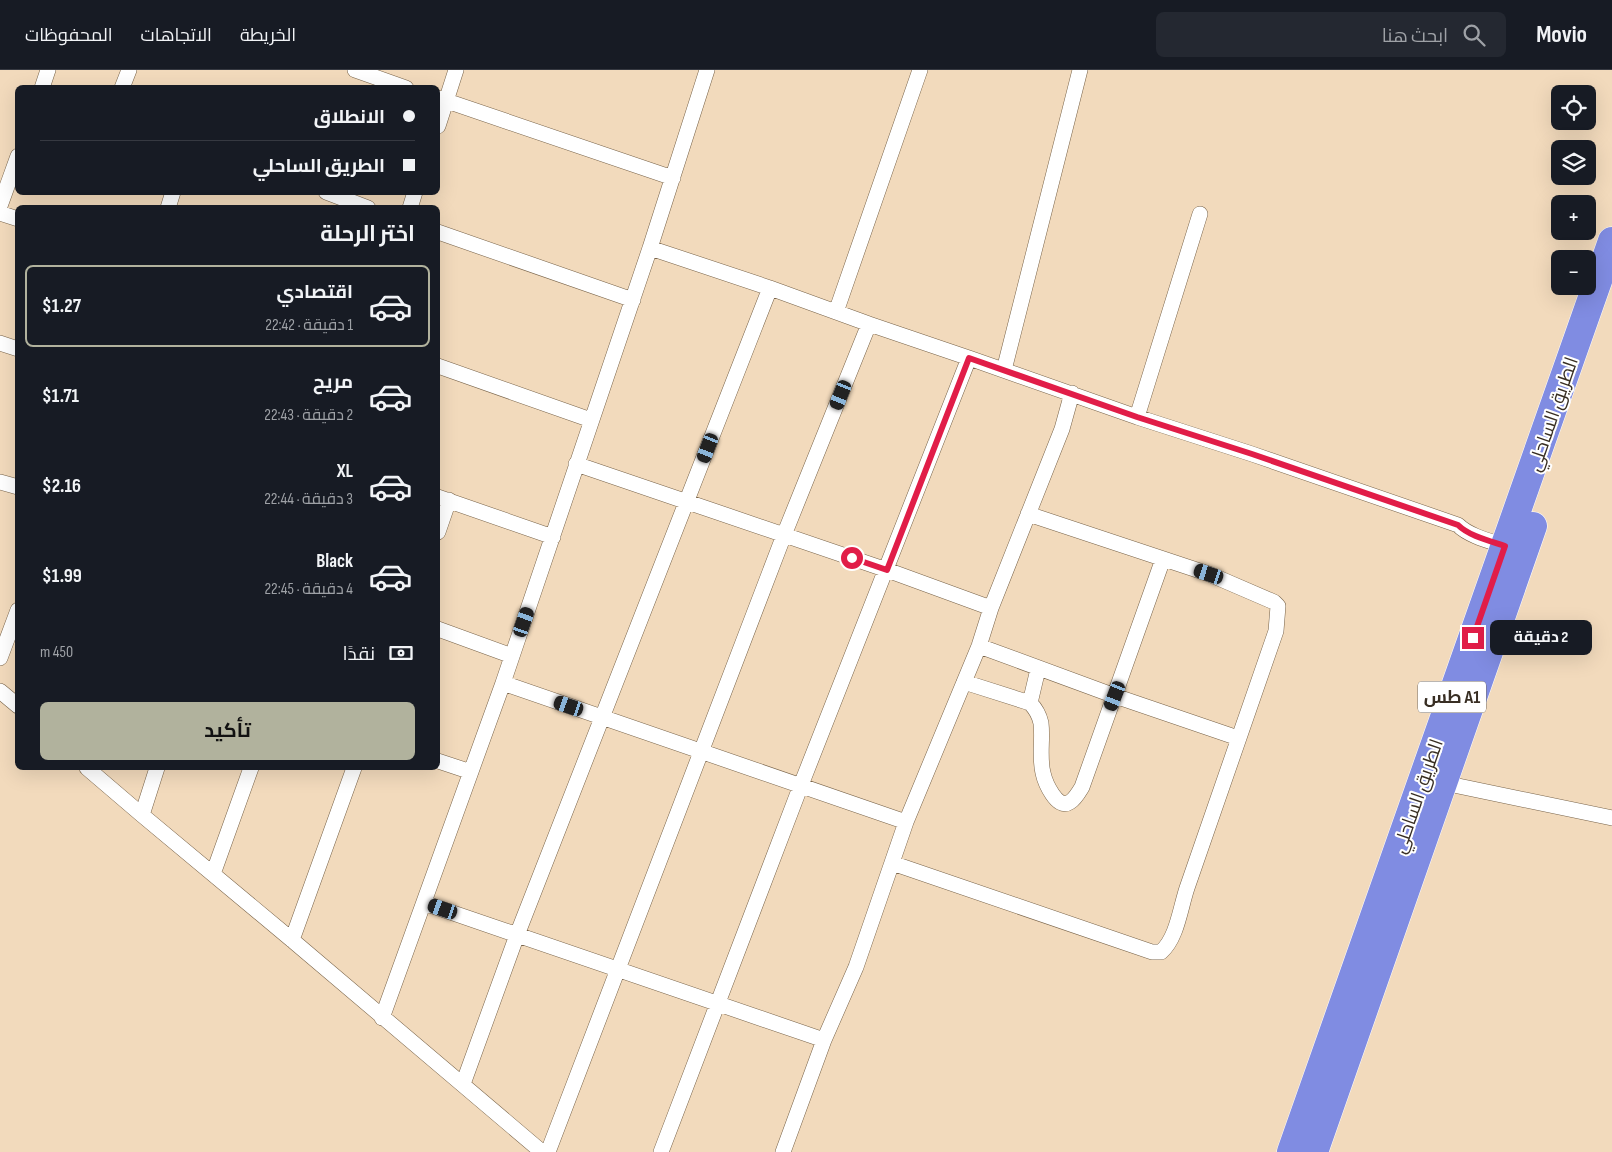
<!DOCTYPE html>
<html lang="ar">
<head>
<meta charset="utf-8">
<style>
	body { margin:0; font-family:"Sofia Sans Condensed",Cairo,sans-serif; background:#242831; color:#f1f3f6; direction:rtl; height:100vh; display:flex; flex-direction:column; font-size:19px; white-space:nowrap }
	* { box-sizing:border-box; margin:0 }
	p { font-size:16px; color:#9ea1a6 }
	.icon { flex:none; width:28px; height:28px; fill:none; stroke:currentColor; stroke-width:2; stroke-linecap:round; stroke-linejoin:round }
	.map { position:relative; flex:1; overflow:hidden; direction:ltr }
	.sheet { position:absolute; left:15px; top:135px; width:425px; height:565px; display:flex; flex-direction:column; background:#171b24; border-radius:8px; box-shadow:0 5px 20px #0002; direction:rtl }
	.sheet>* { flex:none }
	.banner { position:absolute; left:15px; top:15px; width:425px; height:110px; border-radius:8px; box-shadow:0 5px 20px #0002; direction:rtl; display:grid; align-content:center; height:110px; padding:0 25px; background:#171b24 }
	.fabs { position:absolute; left:1551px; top:15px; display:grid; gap:10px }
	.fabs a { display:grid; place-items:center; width:45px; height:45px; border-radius:8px; background:#171b24; box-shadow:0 5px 20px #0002; font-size:25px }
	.end { position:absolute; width:22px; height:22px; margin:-11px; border:6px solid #e11d48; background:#fff; box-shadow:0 0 0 2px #fff }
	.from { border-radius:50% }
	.bubble { position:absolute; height:35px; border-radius:8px; background:#171b24; box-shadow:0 5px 20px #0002; font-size:16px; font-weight:700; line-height:35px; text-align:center; direction:rtl }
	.car { position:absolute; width:15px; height:30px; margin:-15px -8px; border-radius:6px; box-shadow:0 0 4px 1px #0007; background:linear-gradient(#222 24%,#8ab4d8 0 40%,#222 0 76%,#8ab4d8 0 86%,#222 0) }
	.banner b { display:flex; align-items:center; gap:18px; height:48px; font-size:19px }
	.banner b+b { border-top:1px solid #363941 }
	.banner i { width:12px; height:12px; background:#f1f3f6 }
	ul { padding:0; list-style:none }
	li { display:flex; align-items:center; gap:15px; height:82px; margin:0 10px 8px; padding:0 15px; border:2px solid transparent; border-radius:8px }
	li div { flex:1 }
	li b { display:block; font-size:19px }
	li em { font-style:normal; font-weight:700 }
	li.active { border-color:#b1b29d }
	li>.icon { width:45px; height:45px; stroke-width:1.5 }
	h2 { padding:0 25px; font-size:22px; line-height:60px }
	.pay { display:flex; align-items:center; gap:12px; height:55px; padding:0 25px; font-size:19px }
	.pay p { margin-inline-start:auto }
	.cta { display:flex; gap:10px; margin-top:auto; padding:10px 25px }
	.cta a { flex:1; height:58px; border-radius:8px; background:#b1b29d; color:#111; font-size:20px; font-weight:700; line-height:58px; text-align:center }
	header { display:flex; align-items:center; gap:30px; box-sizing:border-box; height:70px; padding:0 25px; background:#171b24; border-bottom:1px solid #363941 }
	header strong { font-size:24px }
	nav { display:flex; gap:28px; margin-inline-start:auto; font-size:18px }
	.search { width:350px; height:45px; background:#242831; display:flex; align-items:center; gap:12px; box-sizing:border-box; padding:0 18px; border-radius:8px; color:#9ea1a6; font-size:19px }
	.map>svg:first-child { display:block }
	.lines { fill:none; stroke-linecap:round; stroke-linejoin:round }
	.street-casing { stroke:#786349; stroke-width:16 }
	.highway-casing { stroke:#fff; stroke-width:29 }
	.street { stroke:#fff; stroke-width:15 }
	.highway { stroke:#808ce2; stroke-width:28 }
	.route { stroke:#e11d48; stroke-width:6 }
	.labels { text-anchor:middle; stroke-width:4; stroke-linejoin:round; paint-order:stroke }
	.shield { fill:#fff; stroke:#746d65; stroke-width:1 }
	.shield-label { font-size:18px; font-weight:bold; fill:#382e23 }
	.street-label { font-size:19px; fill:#382e23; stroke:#fff }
</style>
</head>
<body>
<header>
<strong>Movio</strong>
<div class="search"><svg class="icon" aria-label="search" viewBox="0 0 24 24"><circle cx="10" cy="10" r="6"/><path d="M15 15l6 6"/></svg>ابحث هنا</div>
<nav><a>الخريطة</a><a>الاتجاهات</a><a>المحفوظات</a></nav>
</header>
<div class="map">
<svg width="1612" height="1082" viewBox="0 0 1612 1082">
	<rect width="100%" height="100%" fill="#f2dabc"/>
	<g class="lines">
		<g class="street-casing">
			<path id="street" d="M355,0L406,18
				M42,18L48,0
				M122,18L129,0
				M438,28L673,108
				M438,56L456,0
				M326,122L368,138
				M0,136L18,86
				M168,138L173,122
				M410,138L415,122
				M0,143L18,149
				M438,162L633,230
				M650,178L707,0
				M836,242L920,0
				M869,254L770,218L650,178L503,613L906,752
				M0,273L18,279
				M438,296L591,350
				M1004,300L1080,0
				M1137,347L1200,144
				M576,394L887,500L991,538
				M0,412L18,417
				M438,427L553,467
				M438,462L449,430
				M438,559L512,586
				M979,576L1115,626L1238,668
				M0,588L18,540
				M964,612L1030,633C1036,639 1039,644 1041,653C1043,669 1039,687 1043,703C1045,712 1057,741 1070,732C1075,729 1079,722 1082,717L1163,489
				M0,621L18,636
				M1030,633L1038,599
				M438,691L471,702
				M87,698L142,745L292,870L542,1082
				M1444,713L1612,748
				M142,745L157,698
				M892,793L1152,882H1161C1177,868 1180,839 1187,818L1276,561L1278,536L1274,532L1209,504L1028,444
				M213,804L251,698
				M424,833L824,970
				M292,870L354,698
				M382,948L503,613
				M463,1014L517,865L770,218
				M548,1082L784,465L869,254L969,288
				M661,1082L801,715L969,288L1137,347L1252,384L1458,455C1469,466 1490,471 1505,476
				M783,1082L824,970L856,897L906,752L979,576L991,538L1062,359L1072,323"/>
		</g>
		<g class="highway-casing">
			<path id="highway" d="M1291,1082L1612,171
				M1314,1082L1533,456"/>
		</g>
		<use href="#street" class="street"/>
		<use href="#highway" class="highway"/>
	</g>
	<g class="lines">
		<path class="route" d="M852,488L887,500L969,288L1137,347L1252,384L1458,455C1469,466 1490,471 1505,476L1473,568"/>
	</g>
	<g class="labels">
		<rect class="shield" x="1418" y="611.5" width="68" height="31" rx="4"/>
		<g class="shield-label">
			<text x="1452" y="633">طس A1</text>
		</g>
		<g class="street-label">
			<text transform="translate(1552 344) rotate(-71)" y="7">الطريق الساحلي</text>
			<text transform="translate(1417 726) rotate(-71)" y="7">الطريق الساحلي</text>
		</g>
	</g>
</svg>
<div class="fabs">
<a><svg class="icon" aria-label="locate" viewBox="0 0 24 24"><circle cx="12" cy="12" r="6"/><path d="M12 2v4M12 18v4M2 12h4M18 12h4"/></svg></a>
<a><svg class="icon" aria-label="layers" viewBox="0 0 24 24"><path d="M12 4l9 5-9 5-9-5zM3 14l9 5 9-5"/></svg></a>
<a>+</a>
<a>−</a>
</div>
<i class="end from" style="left:852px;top:488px"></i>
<i class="end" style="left:1473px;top:568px"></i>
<div class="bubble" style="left:1490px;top:550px;width:102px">2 دقيقة</div>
<i class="car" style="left:841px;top:325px;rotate:202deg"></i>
<i class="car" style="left:708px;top:378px;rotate:201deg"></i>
<i class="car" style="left:1209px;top:504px;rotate:288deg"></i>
<i class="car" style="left:524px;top:552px;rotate:19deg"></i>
<i class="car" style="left:1115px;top:626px;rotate:201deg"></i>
<i class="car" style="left:569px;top:636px;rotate:289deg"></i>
<i class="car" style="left:443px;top:839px;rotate:289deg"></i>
<div class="banner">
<b><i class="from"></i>الانطلاق</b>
<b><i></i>الطريق الساحلي</b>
</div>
<section class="sheet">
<h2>اختر الرحلة</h2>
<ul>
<li class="active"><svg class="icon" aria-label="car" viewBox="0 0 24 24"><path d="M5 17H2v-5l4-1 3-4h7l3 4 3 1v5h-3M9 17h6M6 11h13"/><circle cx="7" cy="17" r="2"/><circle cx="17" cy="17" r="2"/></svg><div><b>اقتصادي</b><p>1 دقيقة · 22:42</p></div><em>$1.27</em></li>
<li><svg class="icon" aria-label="car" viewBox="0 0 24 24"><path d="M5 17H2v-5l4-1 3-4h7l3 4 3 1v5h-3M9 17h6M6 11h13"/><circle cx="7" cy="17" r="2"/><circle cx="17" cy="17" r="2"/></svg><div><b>مريح</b><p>2 دقيقة · 22:43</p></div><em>$1.71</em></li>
<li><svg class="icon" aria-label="car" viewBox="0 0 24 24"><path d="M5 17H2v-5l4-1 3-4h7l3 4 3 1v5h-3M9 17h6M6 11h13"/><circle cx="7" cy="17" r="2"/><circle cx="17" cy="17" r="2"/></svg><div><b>XL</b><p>3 دقيقة · 22:44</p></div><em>$2.16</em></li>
<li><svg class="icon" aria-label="car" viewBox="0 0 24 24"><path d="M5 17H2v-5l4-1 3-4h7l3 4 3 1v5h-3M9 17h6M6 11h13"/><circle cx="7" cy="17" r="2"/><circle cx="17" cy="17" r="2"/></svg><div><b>Black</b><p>4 دقيقة · 22:45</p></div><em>$1.99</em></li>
</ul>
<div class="pay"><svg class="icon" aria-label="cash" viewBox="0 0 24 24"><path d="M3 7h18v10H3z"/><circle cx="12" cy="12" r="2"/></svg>نقدًا<p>450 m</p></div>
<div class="cta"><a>تأكيد</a></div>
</section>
</div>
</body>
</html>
